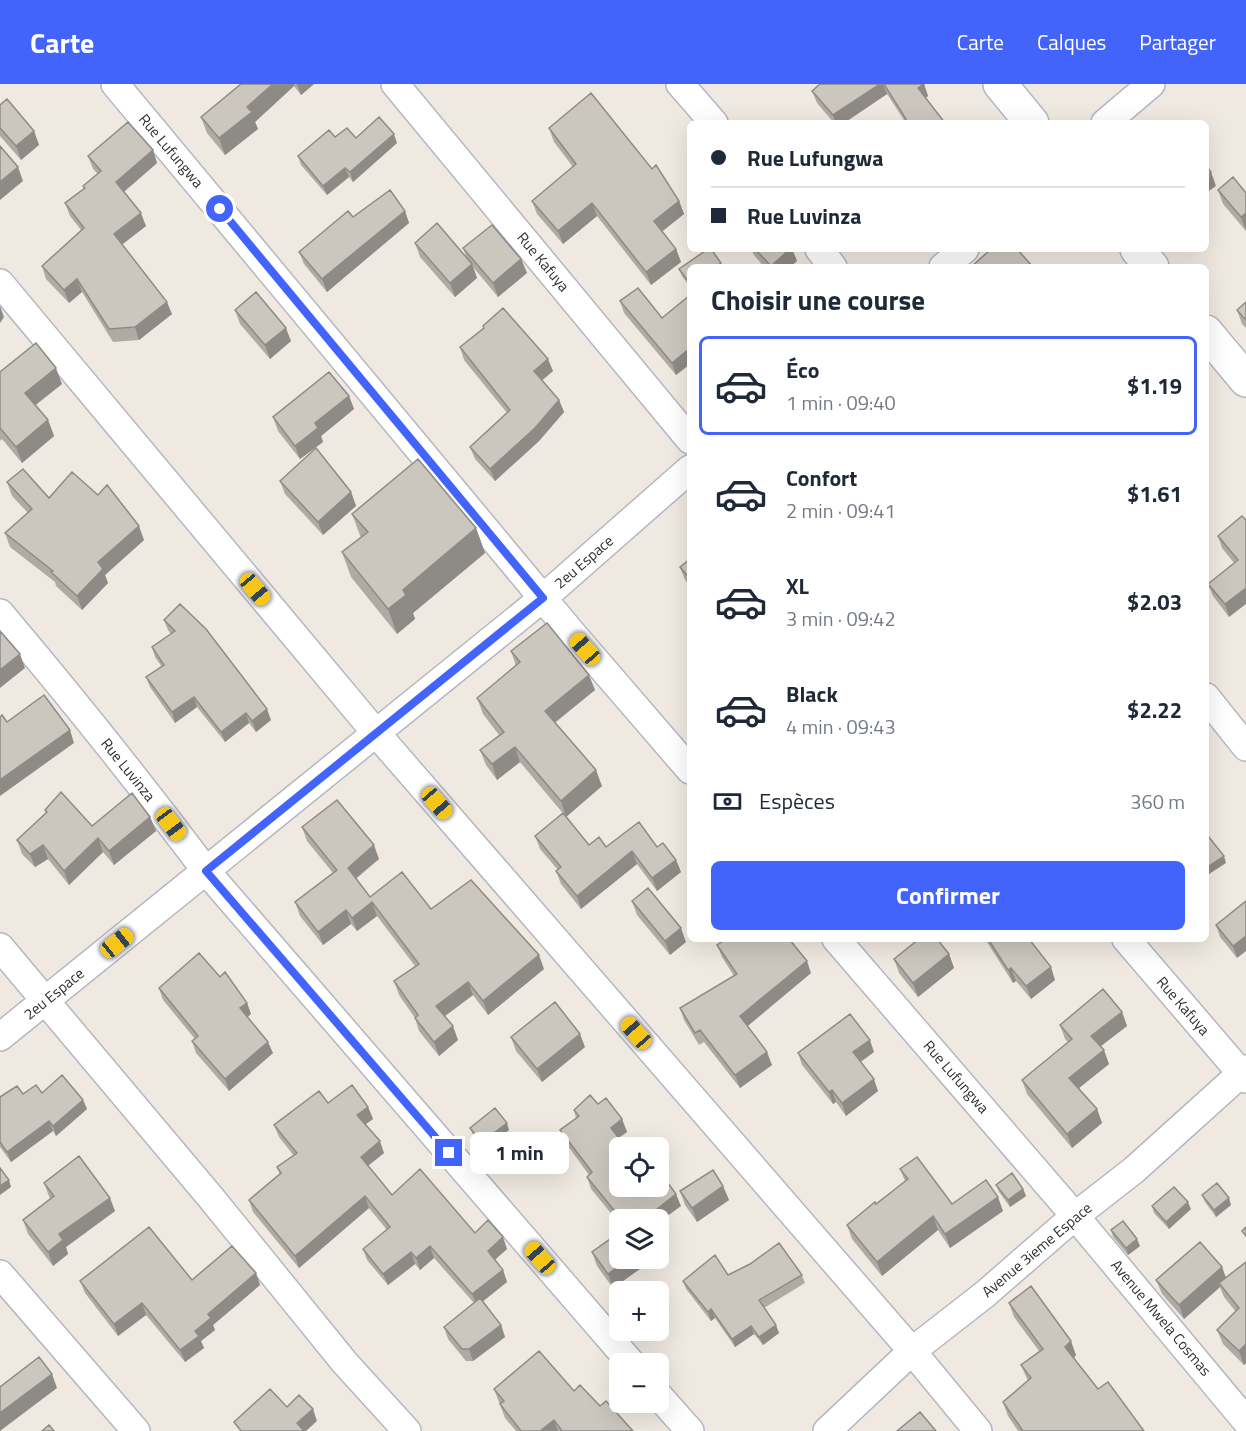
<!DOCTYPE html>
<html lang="fr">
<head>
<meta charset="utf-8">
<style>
	body { margin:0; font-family:"Titillium Web",sans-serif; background:#f6f6f7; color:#1f2937; height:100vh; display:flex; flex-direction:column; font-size:22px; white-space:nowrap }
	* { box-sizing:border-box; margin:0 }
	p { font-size:20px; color:#747a83 }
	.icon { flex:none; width:33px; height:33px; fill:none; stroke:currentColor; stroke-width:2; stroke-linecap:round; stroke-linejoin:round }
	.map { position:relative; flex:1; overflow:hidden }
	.sheet { position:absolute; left:687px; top:180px; width:522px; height:678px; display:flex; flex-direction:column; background:#fff; border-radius:9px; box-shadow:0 6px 24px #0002 }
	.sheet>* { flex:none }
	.top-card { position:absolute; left:687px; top:36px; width:522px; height:132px; border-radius:9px; box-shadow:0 6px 24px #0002; display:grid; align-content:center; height:132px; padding:0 24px; background:#fff }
	.controls { position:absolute; left:609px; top:1053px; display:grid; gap:12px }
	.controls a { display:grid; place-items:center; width:60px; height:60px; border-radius:9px; background:#fff; box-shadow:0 6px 24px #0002; font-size:30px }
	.end { position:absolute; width:27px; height:27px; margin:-14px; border:8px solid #4264fb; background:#fff; box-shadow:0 0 0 3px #fff }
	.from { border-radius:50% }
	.bubble { position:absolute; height:42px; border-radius:9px; background:#fff; box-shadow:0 6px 24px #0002; font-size:20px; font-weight:700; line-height:42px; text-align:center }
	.car { position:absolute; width:18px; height:36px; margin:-18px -9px; border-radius:8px; box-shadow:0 0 4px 2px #0007; background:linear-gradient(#f5c518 24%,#345 0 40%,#f5c518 0 76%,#345 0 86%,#f5c518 0) }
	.top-card b { display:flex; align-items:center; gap:21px; height:57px; font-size:22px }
	.top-card b+b { border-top:2px solid #e0e1e3 }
	.top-card i { width:15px; height:15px; background:#1f2937 }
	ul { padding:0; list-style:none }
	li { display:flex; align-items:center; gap:18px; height:99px; margin:0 12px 9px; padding:0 12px; border:3px solid transparent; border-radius:9px }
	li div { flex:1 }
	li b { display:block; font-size:22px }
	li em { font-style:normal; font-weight:700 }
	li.current { border-color:#4264fb }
	li>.icon { width:54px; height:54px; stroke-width:1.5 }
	h2 { padding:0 24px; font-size:27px; line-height:72px }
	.pay { display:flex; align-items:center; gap:15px; height:66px; padding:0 24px; font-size:22px }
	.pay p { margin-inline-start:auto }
	.cta { display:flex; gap:12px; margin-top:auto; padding:12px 24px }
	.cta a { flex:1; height:69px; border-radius:9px; background:#4264fb; color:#fff; font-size:24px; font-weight:700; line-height:69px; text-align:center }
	header { display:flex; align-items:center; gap:36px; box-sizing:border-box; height:84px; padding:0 30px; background:#4264fb; color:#fff }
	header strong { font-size:28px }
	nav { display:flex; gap:33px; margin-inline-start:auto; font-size:21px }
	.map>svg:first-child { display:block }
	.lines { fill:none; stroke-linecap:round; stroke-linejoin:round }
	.minor-casing { stroke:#b4b7c1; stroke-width:30 }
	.tertiary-casing { stroke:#b4b7c1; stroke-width:36 }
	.minor { stroke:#fff; stroke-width:27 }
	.tertiary { stroke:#fff; stroke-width:33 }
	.wall { fill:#afaba4 }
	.shaded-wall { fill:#8e8b86 }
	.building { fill:#cbc7bf; stroke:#8e8b86; stroke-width:1.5 }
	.route { stroke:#4264fb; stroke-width:8 }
	.labels { text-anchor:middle; stroke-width:5; stroke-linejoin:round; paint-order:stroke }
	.street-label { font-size:15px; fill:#2e2e2e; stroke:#fff }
</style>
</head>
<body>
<header>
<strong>Carte</strong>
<nav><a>Carte</a><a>Calques</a><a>Partager</a></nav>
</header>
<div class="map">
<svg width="1246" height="1347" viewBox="0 0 1246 1347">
	<rect width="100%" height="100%" fill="#efe9e1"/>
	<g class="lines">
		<g class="minor-casing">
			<path id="minor" d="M115,0L571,548L690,686
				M395,0L690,356
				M680,0L714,39
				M1105,39L1151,0
				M819,165L833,183
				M943,183L965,165
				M0,199L376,649L912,1267L978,1347
				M0,529C71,613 140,699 206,787L632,1280
				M1206,613L1246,663
				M836,855L1075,1132L1246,1337
				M1126,855L1246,995
				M0,863L212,1115L345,1279L407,1347
				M0,953L543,514L690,385
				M0,1190L136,1347
				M658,1311L690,1347
				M827,1347L912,1267L984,1211L1075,1132L1134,1086L1246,985"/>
		</g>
		<g class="tertiary-casing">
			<path id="tertiary" d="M1000,0L1032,39
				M1137,165L1152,183
				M1206,248L1246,296"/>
		</g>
		<use href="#minor" class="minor"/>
		<use href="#tertiary" class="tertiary"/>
	</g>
	<path class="wall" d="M239,0H314L301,11L294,2L255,38L258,45L225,71L207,49L201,33L240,1Z
		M820,0H924L928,12L904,36L887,10L844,39H834L817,19L812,7Z
		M0,21L34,47L39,61L21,76L0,52Z
		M549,44L679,117L684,130L662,147L676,165L681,178L651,201L597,132L563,160L537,130L532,117L573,83L554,58Z
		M335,53L356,54L397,59L353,98L349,93L327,111L301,81L298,72Z
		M153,66L157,79L124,108L146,142L122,160L172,230L139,256L113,258L82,208L69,219L46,195L42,182L81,146L70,132L65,119L84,104L83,102L98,90L93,85L88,72Z
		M1233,93L1246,147L1223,120L1218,106Z
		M405,127L409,139L327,208L304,180L299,168L353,133Z
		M415,159L467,175L463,164L521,175L527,189L498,213L473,183L477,194L455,213L420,173Z
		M751,165H792L797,177L790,183H764L754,171Z
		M690,183V203L682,192L679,185Z
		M690,211V280L676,291L624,229L620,217L662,234Z
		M1246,218V244L1242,240L1237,226Z
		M235,226L291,257L270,275L240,240Z
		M483,242L553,287L542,296L559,316L564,328L539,357L495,397L475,375L470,363L507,329L464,276L460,263L483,244Z
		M0,288L62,300L36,321L48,336L54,352L22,379L2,355L0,357Z
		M349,312L354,325L321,352L323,358L300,375L278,347L273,333Z
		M280,397L351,408L356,422L323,451L285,410Z
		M7,398L49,414L144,456L105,491L108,499L82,526L56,502L55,498L10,463L5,449L28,429L12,412Z
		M352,430L476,444L485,469L413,529L415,535L397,550L351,493L342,468L361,454Z
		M1246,436L1229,533L1213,512L1208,500L1234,479L1222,464L1218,452Z
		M690,475V502L685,496L680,483Z
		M164,536L271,636L256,648L249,639L225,658L197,623L175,639L150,603L146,593L162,583L155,573L152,563L171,550L168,546Z
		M511,567L595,606L555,639L602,702L566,733L520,678L497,696L486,681L480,666L499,651L483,630L477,614L516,582Z
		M45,726L92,742L150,733L156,747L114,781L103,768L69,801L48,775L35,783L22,770L17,756L46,729Z
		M302,743L379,775L356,795L370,813L431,825L544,885L488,931L473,911L445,932L458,956L439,972L419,947L415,934L399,911L394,897L415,882L377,832L357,847L351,840L323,861L300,832L295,818L333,789L307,757Z
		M535,752L606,763H657L676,776L681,788L657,807L637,780L581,825L561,800L556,787L558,786L540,765Z
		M632,817L686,858L670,871L637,831Z
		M1246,817L1237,874L1220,853L1216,841Z
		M985,855H1029L1055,896L1031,915L1016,897L1013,899Z
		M717,861L811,889L748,942L772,981L740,1004L704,958L699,961L684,936L680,924L734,892L722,873Z
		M949,870L954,884L918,913L899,889L894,875Z
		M220,893L247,919L251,930L248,933L273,969L229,1007L196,969L192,957L195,955L163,916L159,904Z
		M1122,928L1127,942L1100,962L1109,980L1079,1004L1097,1025L1102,1039L1072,1064L1027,1010L1022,996L1068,958L1065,955L1060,941Z
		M511,953L585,963L542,998L516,967Z
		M874,968L861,978L878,1007L846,1032L836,1018L833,1020L802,981L798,969Z
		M42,1009L83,1016L87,1025L56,1052L53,1047L11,1078L0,1063V1013Z
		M328,1019L368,1023L373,1035L365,1040L384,1069L368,1082L392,1111L475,1149L507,1165L495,1176L503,1186L507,1198L483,1217L501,1241L505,1253L473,1277H466L448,1255L444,1243L474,1219L434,1174L420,1186L415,1180L388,1201L367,1176L363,1165L387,1146L369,1124L299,1184L253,1128L249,1116L280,1090L277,1083L294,1072L279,1053L274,1041Z
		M598,1020L622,1035L627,1048L619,1054L620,1102L681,1122L658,1136H620V1140L591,1105L587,1093L589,1091L565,1058L560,1046L576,1034L574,1026Z
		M470,1044L509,1046L485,1065L473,1051Z
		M900,1085L952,1120L1003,1127L950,1164L938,1146L882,1192L852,1155L847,1141L876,1120L905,1097Z
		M44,1099L115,1127L66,1163L68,1170L53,1182L28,1150L23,1136L50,1115Z
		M996,1101L1023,1105L1026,1112L1010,1123L999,1108Z
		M723,1102L729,1116L697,1138L685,1121L680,1107Z
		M1202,1111L1231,1121L1216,1133L1205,1118Z
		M1152,1122L1191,1125L1169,1145L1154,1129Z
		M1111,1146L1140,1162L1128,1171L1113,1153Z
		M592,1168L620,1174H645L647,1180L613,1204L597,1182Z
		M1246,1178V1279L1244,1281L1223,1260L1217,1246L1236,1228L1224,1213L1220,1203L1184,1235L1162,1210L1156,1196L1222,1183L1226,1194Z
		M256,1189L260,1201L213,1241L215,1246L201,1257L204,1264L185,1278L146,1231L118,1252L85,1209L80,1197L192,1196Z
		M728,1191H802L805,1199L764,1224L779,1249L763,1261L754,1250L735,1263L715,1234L711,1237L686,1205L683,1197Z
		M1009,1219L1076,1271L1074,1274L1098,1305L1144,1347H1018L1008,1332L1003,1318L1028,1297L1021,1281L1039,1267L1014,1233Z
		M494,1305L574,1307L600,1322L633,1347H516L505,1334Z"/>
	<path class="shaded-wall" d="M273,0H294V2L255,38L258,45L225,71L219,54L247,23Z
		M297,0H314L301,11Z
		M880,0H883L887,10L844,39H836L833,31Z
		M924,0L928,12L923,16L918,4Z
		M34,47L39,61L21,76L16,62Z
		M394,50L397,59L353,98L350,88Z
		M153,66L157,79L120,111L116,98Z
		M18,83L23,97L0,116V98Z
		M345,84L349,93L327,111L323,102Z
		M1211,88L1216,102L1206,109V92Z
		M679,117L684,130L659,150L654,137Z
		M592,119L597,132L563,160L558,147Z
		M405,127L409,139L327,208L322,195Z
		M141,129L146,142L119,163L114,150Z
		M1246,129V147L1241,133Z
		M676,165L681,178L651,201L646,188Z
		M790,165H792L797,177L790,183H771V182Z
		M521,175L527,189L498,213L493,199Z
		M472,180L477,194L455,213L450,199Z
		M77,195L82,208L69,219L64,206Z
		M167,218L172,230L139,256L135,243Z
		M0,222L4,233L0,239Z
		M286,244L291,257L270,275L265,261Z
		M690,264V280L676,291L672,279Z
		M548,275L553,287L539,299L534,287Z
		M56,284L62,300L31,324L25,309Z
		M349,312L354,325L321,352L323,358L300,375L295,362L315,339Z
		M559,316L564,328L539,357L495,397L490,385Z
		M48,336L54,352L22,379L16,363Z
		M351,408L356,422L323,451L318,438Z
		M139,442L144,456L105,491L108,499L82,526L77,512L98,478Z
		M476,444L485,469L413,529L415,535L397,550L388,525L403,506Z
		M1246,504V520L1229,533L1225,520Z
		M20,570L25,584L0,604V586Z
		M589,591L595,606L550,642L545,627Z
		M194,613L197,623L175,639L172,628Z
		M267,625L271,636L256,648L252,637Z
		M246,629L249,639L225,658L221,648Z
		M70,646L74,659L0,712V696Z
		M515,663L520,678L497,696L492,680Z
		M596,686L602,702L566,733L561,717Z
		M150,733L156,747L114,781L109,767Z
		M98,754L103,768L69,801L64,787Z
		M43,761L48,775L35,783L30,770Z
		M374,761L379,775L352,797L348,784Z
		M632,767L637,780L581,825L577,812Z
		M1224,772L1226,779L1206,792V784Z
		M676,776L681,788L657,807L652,794Z
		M372,818L377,832L357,847L352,834Z
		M346,826L351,840L323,861L318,848Z
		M681,844L686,858L670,871L665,857Z
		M1246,852V867L1237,874L1233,862Z
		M949,870L954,884L918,913L913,899Z
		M539,871L544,885L488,931L483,917Z
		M807,877L811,889L745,944L740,932Z
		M1051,883L1055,896L1031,915L1026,902Z
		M1011,884L1016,897L1013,899L1008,886Z
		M468,898L473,911L441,935L436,922Z
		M247,919L251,930L244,935L240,924Z
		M1122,928L1127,942L1096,966L1091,952Z
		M453,942L458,956L439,972L434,958Z
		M580,950L585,963L542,998L537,985Z
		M870,956L874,968L857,980L853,968Z
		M268,958L273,969L229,1007L225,995Z
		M1104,966L1109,980L1074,1008L1069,994Z
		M767,968L772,981L740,1004L735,991Z
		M874,995L878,1007L846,1032L842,1019Z
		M832,1006L836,1018L833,1020L829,1008Z
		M83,1016L87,1025L56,1052L53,1042Z
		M368,1023L373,1035L362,1043L357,1031Z
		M1097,1025L1102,1039L1072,1064L1067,1050Z
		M622,1035L627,1048L615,1056L611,1044Z
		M49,1037L53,1047L11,1078L7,1068Z
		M507,1039L509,1046L485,1065L482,1058Z
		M380,1057L384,1069L365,1084L361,1073Z
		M9,1096L11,1103L0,1111V1102Z
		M723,1102L729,1116L697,1138L692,1124Z
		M1023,1105L1026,1112L1010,1123L1008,1116Z
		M676,1110L681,1122L658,1139V1136H643Z
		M365,1112L369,1124L299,1184L295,1172Z
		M998,1113L1003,1127L950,1164L945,1150Z
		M110,1114L115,1127L66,1163L68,1170L53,1182L48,1168L59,1150Z
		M1229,1114L1231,1121L1216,1133L1214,1126Z
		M1188,1118L1191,1125L1169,1145L1166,1138Z
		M933,1132L938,1146L882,1192L877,1178Z
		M503,1153L507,1165L492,1178L488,1167Z
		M1137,1155L1140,1162L1128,1171L1126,1164Z
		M430,1162L434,1174L420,1186L416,1174Z
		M411,1168L415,1180L388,1201L383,1190Z
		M629,1174H645L647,1180L613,1204L608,1190Z
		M1222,1183L1227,1197L1219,1199L1220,1203L1184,1235L1179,1221Z
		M503,1186L507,1198L477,1222L472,1210Z
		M256,1189L260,1201L213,1241L215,1246L201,1257L204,1264L185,1278L180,1266L208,1230Z
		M142,1219L146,1231L118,1252L114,1240Z
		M711,1225L715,1234L711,1237L708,1228Z
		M501,1241L505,1253L473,1277L469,1265Z
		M776,1241L779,1249L763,1261L759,1253Z
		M751,1242L754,1250L735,1263L732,1255Z
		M1071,1257L1076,1271L1071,1277L1065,1263Z
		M1246,1260V1279L1244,1281L1239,1267Z
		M52,1290L57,1304L0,1347V1329Z
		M313,1325L317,1337L306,1347H300L297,1339Z
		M554,1336L558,1347H540Z"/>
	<path class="building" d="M241,0H273L247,23L252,28L219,54L201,33Z
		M820,0H880L833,31L812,7Z
		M884,0H924L918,4L945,39H901L906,35Z
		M591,9L652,85L656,81L679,117L654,137L676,165L646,188L592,119L558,147L532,117L576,80L549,44Z
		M7,15L34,47L16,62L0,44V21Z
		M379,33L394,50L350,88L345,84L323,102L298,72L329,46L335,53L347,44L356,54Z
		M128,38L153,66L116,98L141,129L114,150L167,218L135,243L109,245L77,195L64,206L42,182L84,144L65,119L85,104L83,102L101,87L88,72Z
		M0,62L18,83L0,98Z
		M1206,81L1211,88L1206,92Z
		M1233,93L1246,109V129L1241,133L1218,106Z
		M390,106L405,127L322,195L299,168L348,127L353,133Z
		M437,139L472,180L450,199L415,159Z
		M492,141L521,175L493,199L463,164Z
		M708,165H711L721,179L716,183H690V200L679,185Z
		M755,165H790L771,182Z
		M991,165H1017L1033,183H971Z
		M638,204L662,234L690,211V264L672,279L620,217Z
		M256,208L286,244L265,261L235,226Z
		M1246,218V236L1237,226Z
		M503,224L548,275L534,287L559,316L535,344L490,385L470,363L510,326L460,263L484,244L483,242Z
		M36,259L56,284L25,309L48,336L16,363L0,344V288Z
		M329,288L349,312L315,339L318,344L295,362L273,333Z
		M316,364L351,408L318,438L280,397Z
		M418,375L476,444L403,506L406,511L388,525L342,468L368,448L352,430Z
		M23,385L49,414L72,388L98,411L107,401L139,442L98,478L103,485L77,512L51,488L53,487L5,449L32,425L7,398Z
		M1242,432L1246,436V504L1225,520L1208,500L1238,476L1218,452Z
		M690,475V495L680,483Z
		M180,520L206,545L267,625L252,637L246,629L221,648L194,613L172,628L146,593L164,581L152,563L175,547L164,536Z
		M547,539L589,591L545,627L596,686L561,717L515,663L492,680L480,666L504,648L477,614L520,578L511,567Z
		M0,547L20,570L0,586Z
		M44,611L70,646L0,696V633L2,631L7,638Z
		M61,708L92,742L132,709L150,733L109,767L98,754L64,787L43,761L30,770L17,756L47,728L45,726Z
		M337,716L374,761L348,784L370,813L402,788L431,825L471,796L539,871L483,917L468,898L436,922L453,942L434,958L415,934L418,931L394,897L419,880L372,818L352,834L346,826L318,848L295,818L337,786L302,743Z
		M563,729L589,761L599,753L606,763L639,738L657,763L663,759L676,776L652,794L632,767L577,812L556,787L561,783L535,752Z
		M1208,752L1224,772L1206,784V754Z
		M648,804L681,844L665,857L632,817Z
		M1246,817V852L1233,862L1216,841Z
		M726,855H789L807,877L740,932L767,968L735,991L700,946L695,949L680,924L737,890L717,861Z
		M919,855H937L949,870L913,899L894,875Z
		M988,855H1029L1051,883L1026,902L1011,884L1008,886Z
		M199,869L220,893L225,888L247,919L240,924L268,958L225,995L192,957L198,952L159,904Z
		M1103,905L1122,928L1091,952L1104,966L1069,994L1097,1025L1067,1050L1022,996L1072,955L1060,941Z
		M555,918L580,950L537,985L511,953Z
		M850,930L870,956L853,968L874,995L842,1019L832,1006L829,1008L798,969Z
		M62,991L83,1016L53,1042L49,1037L7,1068L0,1058V1013L17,1002L23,1010L36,1001L42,1009Z
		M352,1001L368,1023L357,1031L380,1057L361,1073L392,1111L420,1085L475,1149L488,1136L503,1153L488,1167L503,1186L472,1210L430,1162L416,1174L411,1168L383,1190L363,1165L390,1143L365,1112L295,1172L249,1116L281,1089L277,1083L297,1069L274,1041L319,1007L328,1019Z
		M590,1011L598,1020L606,1014L622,1035L611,1044L626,1064H620V1102H658V1099L665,1095L676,1110L643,1136H622L587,1093L592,1088L560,1046L579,1032L574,1026Z
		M495,1024L507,1039L482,1058L470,1044Z
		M79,1072L110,1114L59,1150L63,1156L48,1168L23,1136L54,1112L44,1099Z
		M917,1073L952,1120L986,1096L998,1113L945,1150L933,1132L877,1178L847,1141L875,1118L876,1120L908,1095L900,1085Z
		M0,1084L9,1096L0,1102Z
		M713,1086L723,1102L692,1124L680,1107Z
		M1012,1089L1023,1105L1008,1116L996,1101Z
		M1217,1099L1229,1114L1214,1126L1202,1111Z
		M1174,1103L1188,1118L1166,1138L1152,1122Z
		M1123,1137L1137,1155L1126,1164L1111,1146Z
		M149,1143L192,1196L232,1162L256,1189L208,1230L211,1234L195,1247L199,1252L180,1266L142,1219L114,1240L80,1197Z
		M1246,1143V1152L1242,1147Z
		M620,1148V1174H629L608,1190L592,1168Z
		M1200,1158L1222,1183L1179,1221L1156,1196Z
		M779,1159L802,1191L759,1216L776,1241L759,1253L751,1242L732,1255L711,1225L708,1228L683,1197L715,1171L728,1191L750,1180Z
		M1246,1178V1260L1239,1267L1217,1246L1239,1224L1219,1199Z
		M1031,1202L1071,1257L1065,1263L1098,1305L1108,1298L1144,1347H1023L1003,1318L1031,1294L1021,1281L1043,1265L1009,1219Z
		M480,1214L501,1241L469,1265H462L444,1243Z
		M539,1267L574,1307L580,1301L600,1322L606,1317L633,1347H562L554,1336L540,1347H521L500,1320L504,1317L494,1305Z
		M39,1273L52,1290L0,1329V1303Z
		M270,1305L287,1323L299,1311L313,1325L297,1339L304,1347H241L234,1338Z
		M920,1328L936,1347H897Z
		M49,1341L54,1347H42Z"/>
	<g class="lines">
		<path class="route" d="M220,125L543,514L206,787L449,1069"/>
	</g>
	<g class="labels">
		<g class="street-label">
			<text transform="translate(171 67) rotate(50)" y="5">Rue Lufungwa</text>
			<text transform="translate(543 178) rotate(50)" y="5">Rue Kafuya</text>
			<text transform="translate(584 478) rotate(-41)" y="5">2eu Espace</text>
			<text transform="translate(128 686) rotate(51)" y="5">Rue Luvinza</text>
			<text transform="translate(54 910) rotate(-39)" y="5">2eu Espace</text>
			<text transform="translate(1183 922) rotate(49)" y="5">Rue Kafuya</text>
			<text transform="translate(956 993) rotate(49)" y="5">Rue Lufungwa</text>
			<text transform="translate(1037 1166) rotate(-40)" y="5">Avenue 3ieme Espace</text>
			<text transform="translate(1161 1234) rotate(50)" y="5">Avenue Mwela Cosmas</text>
		</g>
	</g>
</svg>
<div class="controls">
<a><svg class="icon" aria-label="locate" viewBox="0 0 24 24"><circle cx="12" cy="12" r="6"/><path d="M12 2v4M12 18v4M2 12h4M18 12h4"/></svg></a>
<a><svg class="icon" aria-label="layers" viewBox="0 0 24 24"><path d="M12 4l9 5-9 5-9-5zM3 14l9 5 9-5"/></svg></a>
<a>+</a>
<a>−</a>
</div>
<i class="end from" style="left:220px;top:125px"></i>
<i class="end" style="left:449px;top:1069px"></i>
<div class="bubble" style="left:470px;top:1048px;width:99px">1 min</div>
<i class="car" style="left:255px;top:505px;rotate:140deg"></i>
<i class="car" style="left:585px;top:565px;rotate:319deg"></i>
<i class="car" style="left:437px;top:719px;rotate:139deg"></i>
<i class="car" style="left:171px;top:740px;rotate:143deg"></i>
<i class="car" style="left:117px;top:859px;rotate:51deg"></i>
<i class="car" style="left:636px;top:949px;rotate:319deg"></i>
<i class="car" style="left:540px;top:1174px;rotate:319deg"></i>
<div class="top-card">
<b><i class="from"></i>Rue Lufungwa</b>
<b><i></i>Rue Luvinza</b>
</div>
<section class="sheet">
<h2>Choisir une course</h2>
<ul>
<li class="current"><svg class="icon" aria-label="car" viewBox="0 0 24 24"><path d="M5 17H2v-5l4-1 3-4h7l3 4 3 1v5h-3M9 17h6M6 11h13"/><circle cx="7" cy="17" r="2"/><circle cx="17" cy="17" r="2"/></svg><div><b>Éco</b><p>1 min · 09:40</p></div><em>$1.19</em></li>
<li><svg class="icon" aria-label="car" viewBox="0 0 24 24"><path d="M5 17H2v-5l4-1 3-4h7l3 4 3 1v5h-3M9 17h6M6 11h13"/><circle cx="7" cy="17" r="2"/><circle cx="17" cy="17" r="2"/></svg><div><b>Confort</b><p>2 min · 09:41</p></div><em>$1.61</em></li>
<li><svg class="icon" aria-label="car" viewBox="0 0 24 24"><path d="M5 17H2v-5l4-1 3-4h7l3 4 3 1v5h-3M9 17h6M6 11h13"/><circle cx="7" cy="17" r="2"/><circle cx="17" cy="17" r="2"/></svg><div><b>XL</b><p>3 min · 09:42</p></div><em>$2.03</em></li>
<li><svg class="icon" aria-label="car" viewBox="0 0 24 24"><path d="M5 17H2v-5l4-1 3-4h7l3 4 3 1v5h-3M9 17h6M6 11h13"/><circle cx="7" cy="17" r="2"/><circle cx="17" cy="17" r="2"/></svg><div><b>Black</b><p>4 min · 09:43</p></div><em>$2.22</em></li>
</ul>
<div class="pay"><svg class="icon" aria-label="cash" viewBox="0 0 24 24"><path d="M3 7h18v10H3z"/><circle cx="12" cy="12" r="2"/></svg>Espèces<p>360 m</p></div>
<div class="cta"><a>Confirmer</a></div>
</section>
</div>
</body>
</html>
